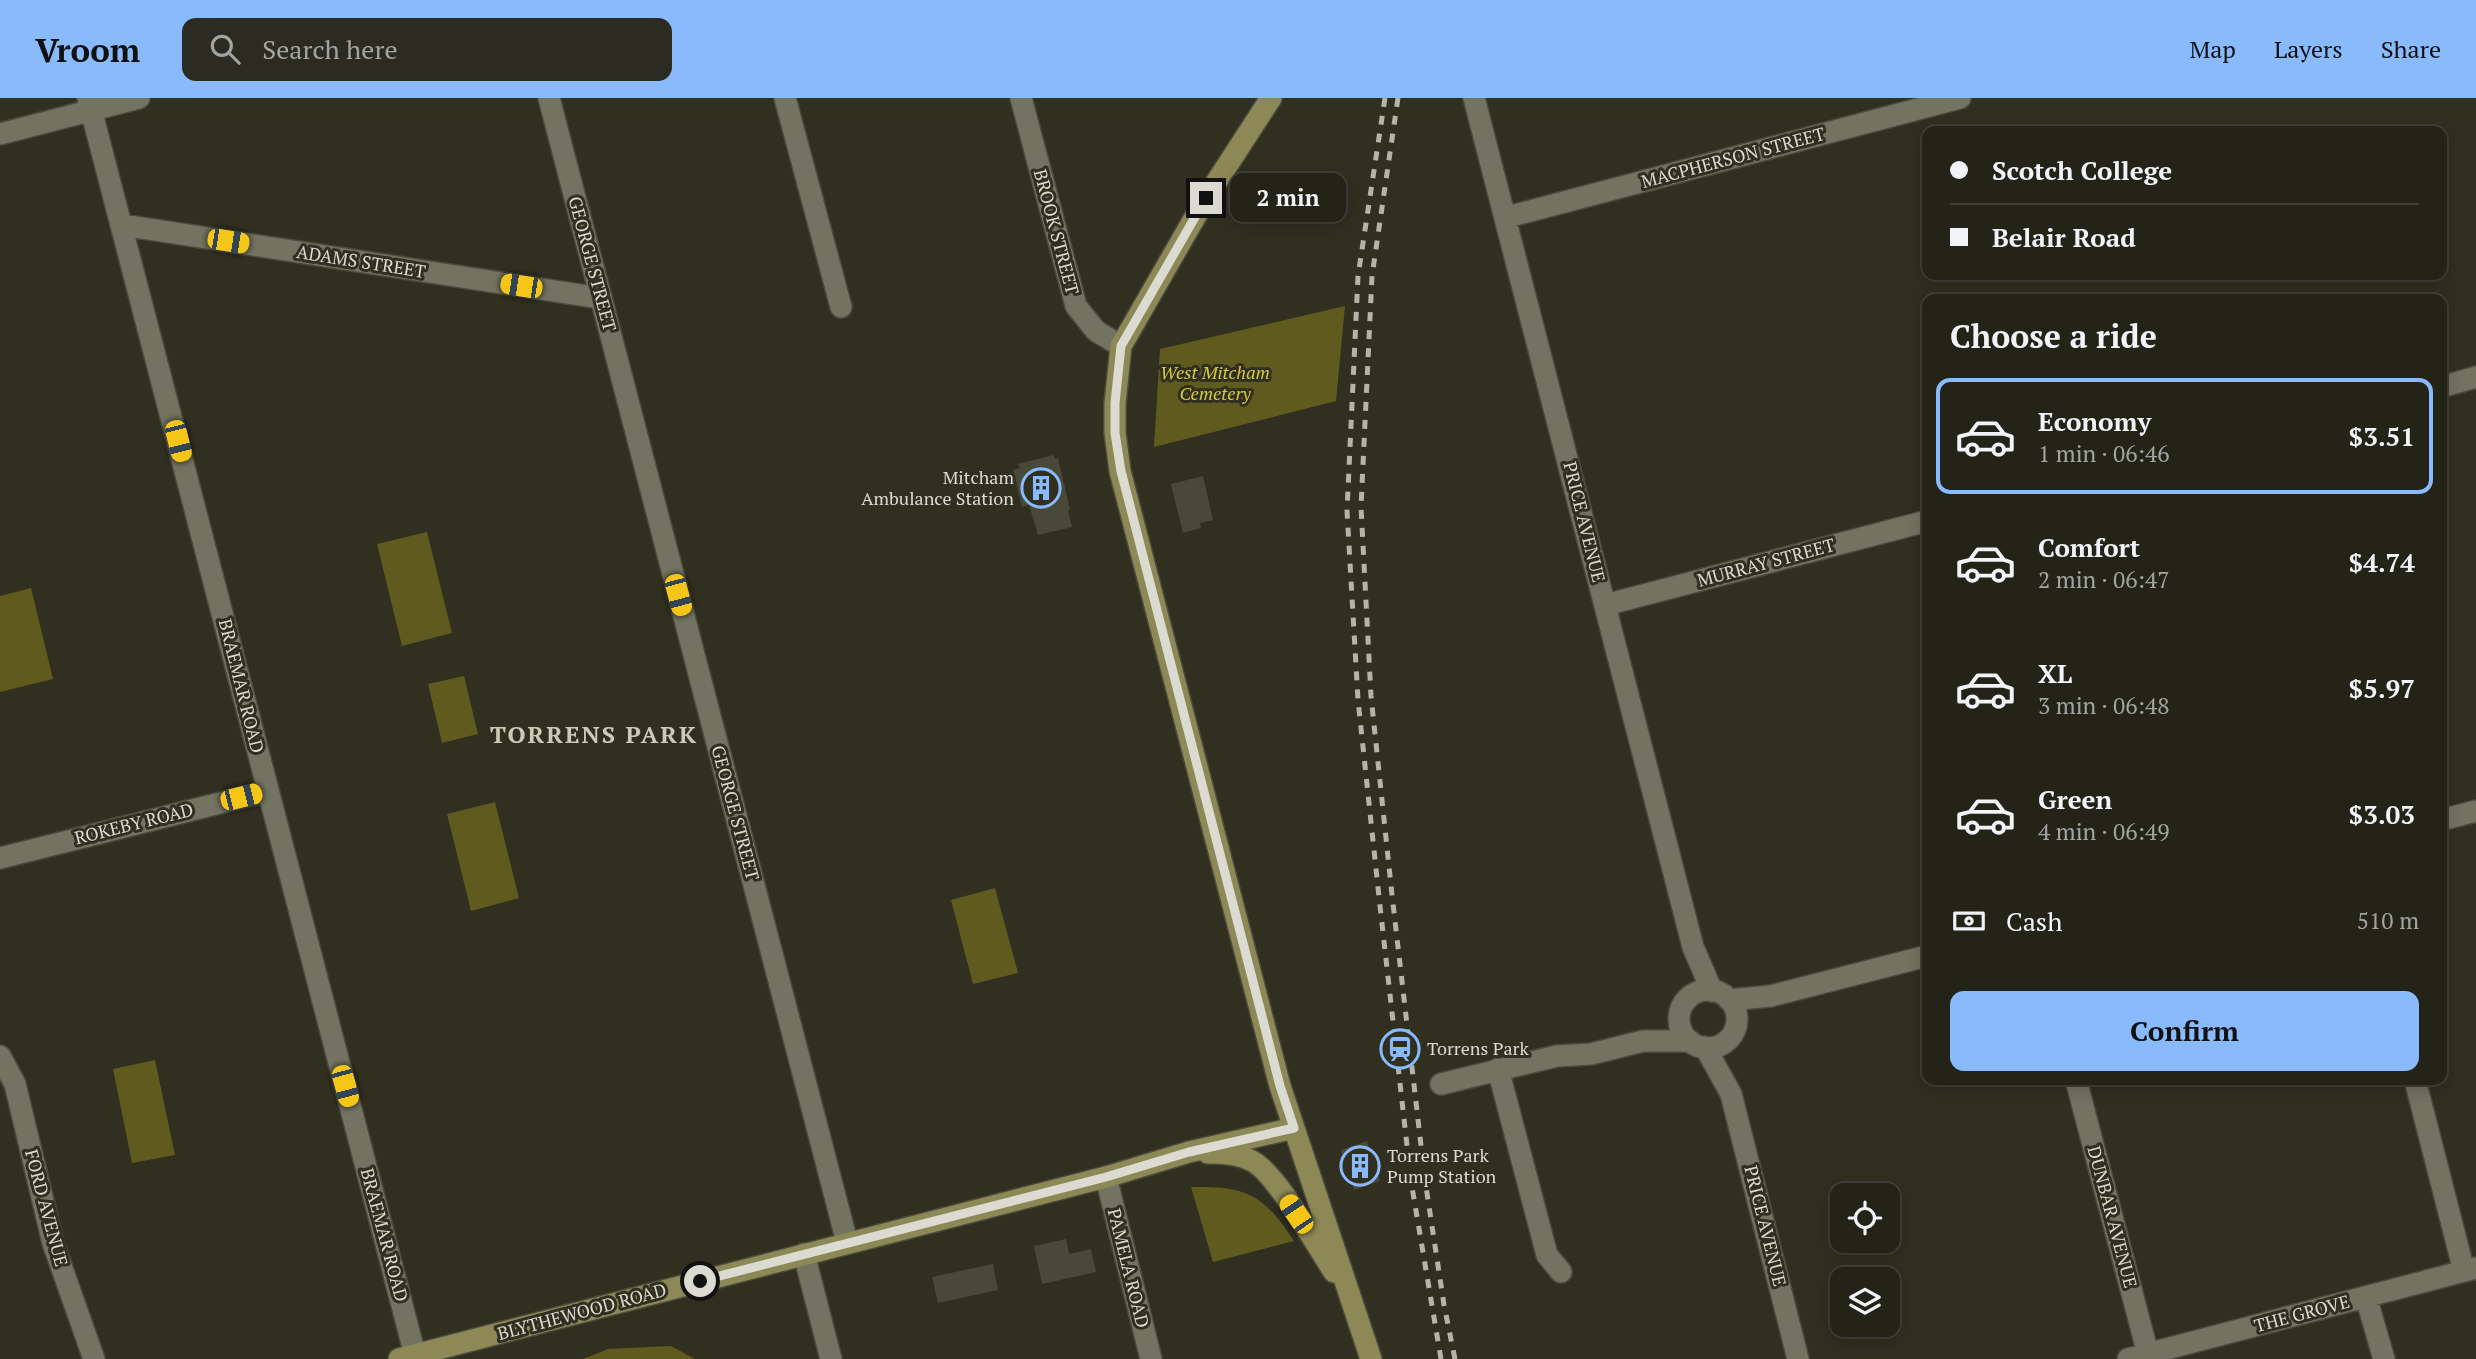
<!DOCTYPE html>
<html lang="en">
<head>
<meta charset="utf-8">
<style>
	body { margin:0; font-family:"PT Serif",serif; background:#2c2b21; color:#f1f3f6; height:100vh; display:flex; flex-direction:column; font-size:26px; white-space:nowrap }
	* { box-sizing:border-box; margin:0 }
	p { font-size:23px; color:#a3a4a2 }
	.icon { flex:none; width:38px; height:38px; fill:none; stroke:currentColor; stroke-width:2; stroke-linecap:round; stroke-linejoin:round }
	.map { position:relative; flex:1; overflow:hidden }
	.drawer { position:absolute; left:1922px; top:196px; width:525px; height:791px; display:flex; flex-direction:column; background:#242318; border-radius:14px; box-shadow:0 4px 18px #0003,0 0 0 2px #414037 }
	.drawer>* { flex:none }
	.banner { position:absolute; left:1922px; top:28px; width:525px; height:154px; border-radius:14px; box-shadow:0 4px 18px #0003,0 0 0 2px #414037; display:grid; align-content:center; height:154px; padding:0 28px; background:#242318 }
	.controls { position:absolute; left:1830px; top:1085px; display:grid; gap:14px }
	.controls a { display:grid; place-items:center; width:70px; height:70px; border-radius:14px; background:#242318; box-shadow:0 4px 18px #0003,0 0 0 2px #414037; font-size:35px }
	.end { position:absolute; width:32px; height:32px; margin:-16px; border:9px solid #dbdbd1; background:#111; box-shadow:0 0 0 4px #111 }
	.from { border-radius:50% }
	.bubble { position:absolute; height:49px; border-radius:14px; background:#242318; box-shadow:0 4px 18px #0003,0 0 0 2px #414037; font-size:23px; font-weight:600; line-height:49px; text-align:center }
	.car { position:absolute; width:21px; height:42px; margin:-21px -10px; border-radius:9px; box-shadow:0 0 5px 2px #0007; background:linear-gradient(#f5c518 24%,#345 0 40%,#f5c518 0 76%,#345 0 86%,#f5c518 0) }
	.banner b { display:flex; align-items:center; gap:24px; height:66px; font-size:26px }
	.banner b+b { border-top:2px solid #414037 }
	.banner i { width:18px; height:18px; background:#f1f3f6 }
	ul { padding:0; list-style:none }
	li { display:flex; align-items:center; gap:21px; height:116px; margin:0 14px 10px; padding:0 14px; border:4px solid transparent; border-radius:14px }
	li div { flex:1 }
	li b { display:block; font-size:26px }
	li em { font-style:normal; font-weight:600 }
	li.active { border-color:#88bafc }
	li>.icon { width:63px; height:63px; stroke-width:1.5 }
	h2 { padding:0 28px; font-size:32px; line-height:84px }
	.pay { display:flex; align-items:center; gap:18px; height:77px; padding:0 28px; font-size:26px }
	.pay p { margin-inline-start:auto }
	.button { display:flex; gap:14px; margin-top:auto; padding:14px 28px }
	.button a { flex:1; height:80px; border-radius:14px; background:#88bafc; color:#111; font-size:28px; font-weight:600; line-height:80px; text-align:center }
	header { display:flex; align-items:center; gap:42px; box-sizing:border-box; height:98px; padding:0 35px; background:#88bafc; color:#111 }
	header strong { font-size:33px }
	nav { display:flex; gap:38px; margin-inline-start:auto; font-size:24px }
	.search { width:490px; height:63px; background:#2c2b21; display:flex; align-items:center; gap:18px; box-sizing:border-box; padding:0 24px; border-radius:14px; color:#a3a4a2; font-size:26px }
	.map>svg:first-child { display:block }
	.green { fill:#5f5b1e }
	.building { fill:#494939 }
	.lines { fill:none; stroke-linecap:round; stroke-linejoin:round }
	.minor-casing { stroke:#4b4a3d; stroke-width:24 }
	.major-casing { stroke:#4b4a3d; stroke-width:24 }
	.minor { stroke:#737361; stroke-width:21 }
	.major { stroke:#8c8956; stroke-width:21 }
	.rail { stroke:#b4b4a8; stroke-width:5; stroke-dasharray:9 9; stroke-linecap:butt }
	.route { stroke:#dbdbd1; stroke-width:9 }
	.labels { text-anchor:middle; stroke-width:6; stroke-linejoin:round; paint-order:stroke }
	.street-label { font-size:18px; fill:#dbdbd1; stroke:#302f20 }
	.park-label { font-size:18px; font-style:italic; fill:#d5cb3d; stroke:#302f20 }
	.poi-label { font-size:18px; fill:#dbdbd1; stroke:#302f20; text-anchor:start }
	.district-label { font-size:24px; font-weight:bold; letter-spacing:2px; fill:#cbcab7; stroke:#302f20 }
</style>
</head>
<body>
<header>
<strong>Vroom</strong>
<div class="search"><svg class="icon" aria-label="search" viewBox="0 0 24 24"><circle cx="10" cy="10" r="6"/><path d="M15 15l6 6"/></svg>Search here</div>
<nav><a>Map</a><a>Layers</a><a>Share</a></nav>
</header>
<div class="map">
<svg width="2476" height="1261" viewBox="0 0 2476 1261">
	<rect width="100%" height="100%" fill="#302f20"/>
	<path class="green" d="M1345,208L1336,303L1154,349L1160,251Z
		M427,434L452,535L402,548L377,446Z
		M31,490L53,581L0,594V498Z
		M464,578L478,636L442,645L428,586Z
		M495,704L519,800L471,813L447,716Z
		M995,790L1018,875L973,886L951,802Z
		M155,962L175,1057L132,1065L113,971Z
		M1191,1089C1247,1088 1263,1096 1294,1143L1213,1164Z
		M671,1248L695,1261H583L608,1251Z"/>
	<path class="building" d="M1054,357L1055,361L1058,360L1070,412H1068L1072,429L1038,437L1029,407L1022,409L1013,372L1020,370L1018,366Z
		M1203,378L1213,422L1200,425L1201,430L1183,435L1171,386Z
		M1367,1043L1380,1083L1354,1092L1341,1052Z
		M1066,1141L1069,1156L1091,1151L1096,1174L1042,1186L1034,1148Z
		M993,1166L998,1192L938,1205L932,1179Z"/>
	<g class="lines">
		<g class="minor-casing">
			<path id="minor" d="M88,0L415,1257
				M549,0L847,1144
				M785,0L841,209
				M1021,0L1076,208L1096,233L1121,248
				M1474,0L1693,849L1712,893
				M0,36L139,0
				M1507,119L1960,0
				M122,127L600,200
				M2441,289L2476,279
				M1605,507L1927,423
				M2441,722L2476,713
				M0,760L268,693
				M1679 921a29 29 0 1 1 58 0a29 29 0 1 1-58 0Z
				M1729,902L1771,898L1927,858
				M1705,949L1731,996L1798,1261
				M0,958L15,986L53,1145L94,1261
				M1498,971L1547,1157L1561,1174
				M2076,982L2148,1256
				M2415,982L2464,1173
				M1441,986L1557,958L1591,956L1643,943H1690
				M1106,1079L1151,1261
				M804,1156L831,1261
				M2366,1199L2384,1261
				M2128,1261L2476,1170"/>
		</g>
		<g class="major-casing">
			<path id="major" d="M1271,0L1206,100L1121,248L1115,305V335L1120,373L1280,988L1371,1261
				M1208,1055C1221,1055 1238,1056 1250,1062C1274,1071 1318,1150 1334,1174
				M399,1261L1106,1079L1189,1054L1294,1030"/>
		</g>
		<use href="#minor" class="minor"/>
		<use href="#major" class="major"/>
		<path class="rail" d="M1385,0L1358,178L1347,413L1358,602L1379,799L1411,1083L1441,1261
			M1398,0L1372,178L1361,409L1371,598L1392,797L1425,1082L1444,1207L1455,1261"/>
	</g>
	<g class="lines">
		<path class="route" d="M700,1183L1106,1079L1189,1054L1294,1030L1280,988L1121,373L1115,335V305L1121,248L1206,100"/>
	</g>
	<defs>
		<g id="building-ring" transform="scale(2.0125)"><circle r="9.5" fill="#302f20" stroke="#88bafc" stroke-width="1.5"/><path d="M-4-6H4V6H1V3H-1V6H-4ZM-2.5-4.3h1.7v1.8h-1.7ZM.8-4.3h1.7v1.8H.8ZM-2.5-1h1.7V.8h-1.7ZM.8-1h1.7V.8H.8Z" fill="#88bafc"/></g>
		<g id="station-ring" transform="scale(2.0125)"><circle r="9.5" fill="#302f20" stroke="#88bafc" stroke-width="1.5"/><path d="M-3-6H3Q5-6 5-4V2Q5 4 3 4L4.5 6H3L1.5 4h-3L-3 6H-4.5L-3 4Q-5 4-5 2V-4Q-5-6-3-6ZM-3.5-4v3h7v-3ZM-3.5 1v1.5H-2V1ZM2 1v1.5H3.5V1Z" fill="#88bafc"/></g>
	</defs>
	<g fill-rule="evenodd">
		<use href="#building-ring" x="1041" y="390"/>
		<use href="#station-ring" x="1400" y="951"/>
		<use href="#building-ring" x="1360" y="1068"/>
	</g>
	<g class="labels">
		<g class="street-label">
			<text transform="translate(1733 60) rotate(-15)" y="6">MACPHERSON STREET</text>
			<text transform="translate(1056 134) rotate(75)" y="6">BROOK STREET</text>
			<text transform="translate(361 164) rotate(9)" y="6">ADAMS STREET</text>
			<text transform="translate(592 166) rotate(75)" y="6">GEORGE STREET</text>
			<text transform="translate(1584 424) rotate(76)" y="6">PRICE AVENUE</text>
			<text transform="translate(1766 465) rotate(-15)" y="6">MURRAY STREET</text>
			<text transform="translate(241 588) rotate(76)" y="6">BRAEMAR ROAD</text>
			<text transform="translate(735 715) rotate(75)" y="6">GEORGE STREET</text>
			<text transform="translate(134 726) rotate(-14)" y="6">ROKEBY ROAD</text>
			<text transform="translate(46 1110) rotate(75)" y="6">FORD AVENUE</text>
			<text transform="translate(2112 1119) rotate(75)" y="6">DUNBAR AVENUE</text>
			<text transform="translate(1765 1128) rotate(76)" y="6">PRICE AVENUE</text>
			<text transform="translate(384 1137) rotate(75)" y="6">BRAEMAR ROAD</text>
			<text transform="translate(1128 1170) rotate(76)" y="6">PAMELA ROAD</text>
			<text transform="translate(582 1214) rotate(-15)" y="6">BLYTHEWOOD ROAD</text>
			<text transform="translate(2302 1216) rotate(-15)" y="6">THE GROVE</text>
		</g>
		<g class="park-label">
			<text x="1215" y="281">West Mitcham<tspan x="1215" dy="21">Cemetery</tspan></text>
		</g>
		<g class="poi-label">
			<text x="1014" y="386" text-anchor="end">Mitcham<tspan x="1014" dy="21">Ambulance Station</tspan></text>
			<text x="1427" y="957">Torrens Park</text>
			<text x="1387" y="1064">Torrens Park<tspan x="1387" dy="21">Pump Station</tspan></text>
		</g>
		<g class="district-label">
			<text x="594" y="645">TORRENS PARK</text>
		</g>
	</g>
</svg>
<div class="controls">
<a><svg class="icon" aria-label="locate" viewBox="0 0 24 24"><circle cx="12" cy="12" r="6"/><path d="M12 2v4M12 18v4M2 12h4M18 12h4"/></svg></a>
<a><svg class="icon" aria-label="layers" viewBox="0 0 24 24"><path d="M12 4l9 5-9 5-9-5zM3 14l9 5 9-5"/></svg></a>
</div>
<i class="end from" style="left:700px;top:1183px"></i>
<i class="end" style="left:1206px;top:100px"></i>
<div class="bubble" style="left:1230px;top:75px;width:116px">2 min</div>
<i class="car" style="left:228px;top:143px;rotate:99deg"></i>
<i class="car" style="left:521px;top:188px;rotate:279deg"></i>
<i class="car" style="left:178px;top:343px;rotate:166deg"></i>
<i class="car" style="left:678px;top:497px;rotate:165deg"></i>
<i class="car" style="left:241px;top:699px;rotate:76deg"></i>
<i class="car" style="left:345px;top:988px;rotate:165deg"></i>
<i class="car" style="left:1296px;top:1116px;rotate:326deg"></i>
<div class="banner">
<b><i class="from"></i>Scotch College</b>
<b><i></i>Belair Road</b>
</div>
<section class="drawer">
<h2>Choose a ride</h2>
<ul>
<li class="active"><svg class="icon" aria-label="car" viewBox="0 0 24 24"><path d="M5 17H2v-5l4-1 3-4h7l3 4 3 1v5h-3M9 17h6M6 11h13"/><circle cx="7" cy="17" r="2"/><circle cx="17" cy="17" r="2"/></svg><div><b>Economy</b><p>1 min · 06:46</p></div><em>$3.51</em></li>
<li><svg class="icon" aria-label="car" viewBox="0 0 24 24"><path d="M5 17H2v-5l4-1 3-4h7l3 4 3 1v5h-3M9 17h6M6 11h13"/><circle cx="7" cy="17" r="2"/><circle cx="17" cy="17" r="2"/></svg><div><b>Comfort</b><p>2 min · 06:47</p></div><em>$4.74</em></li>
<li><svg class="icon" aria-label="car" viewBox="0 0 24 24"><path d="M5 17H2v-5l4-1 3-4h7l3 4 3 1v5h-3M9 17h6M6 11h13"/><circle cx="7" cy="17" r="2"/><circle cx="17" cy="17" r="2"/></svg><div><b>XL</b><p>3 min · 06:48</p></div><em>$5.97</em></li>
<li><svg class="icon" aria-label="car" viewBox="0 0 24 24"><path d="M5 17H2v-5l4-1 3-4h7l3 4 3 1v5h-3M9 17h6M6 11h13"/><circle cx="7" cy="17" r="2"/><circle cx="17" cy="17" r="2"/></svg><div><b>Green</b><p>4 min · 06:49</p></div><em>$3.03</em></li>
</ul>
<div class="pay"><svg class="icon" aria-label="cash" viewBox="0 0 24 24"><path d="M3 7h18v10H3z"/><circle cx="12" cy="12" r="2"/></svg>Cash<p>510 m</p></div>
<div class="button"><a>Confirm</a></div>
</section>
</div>
</body>
</html>
